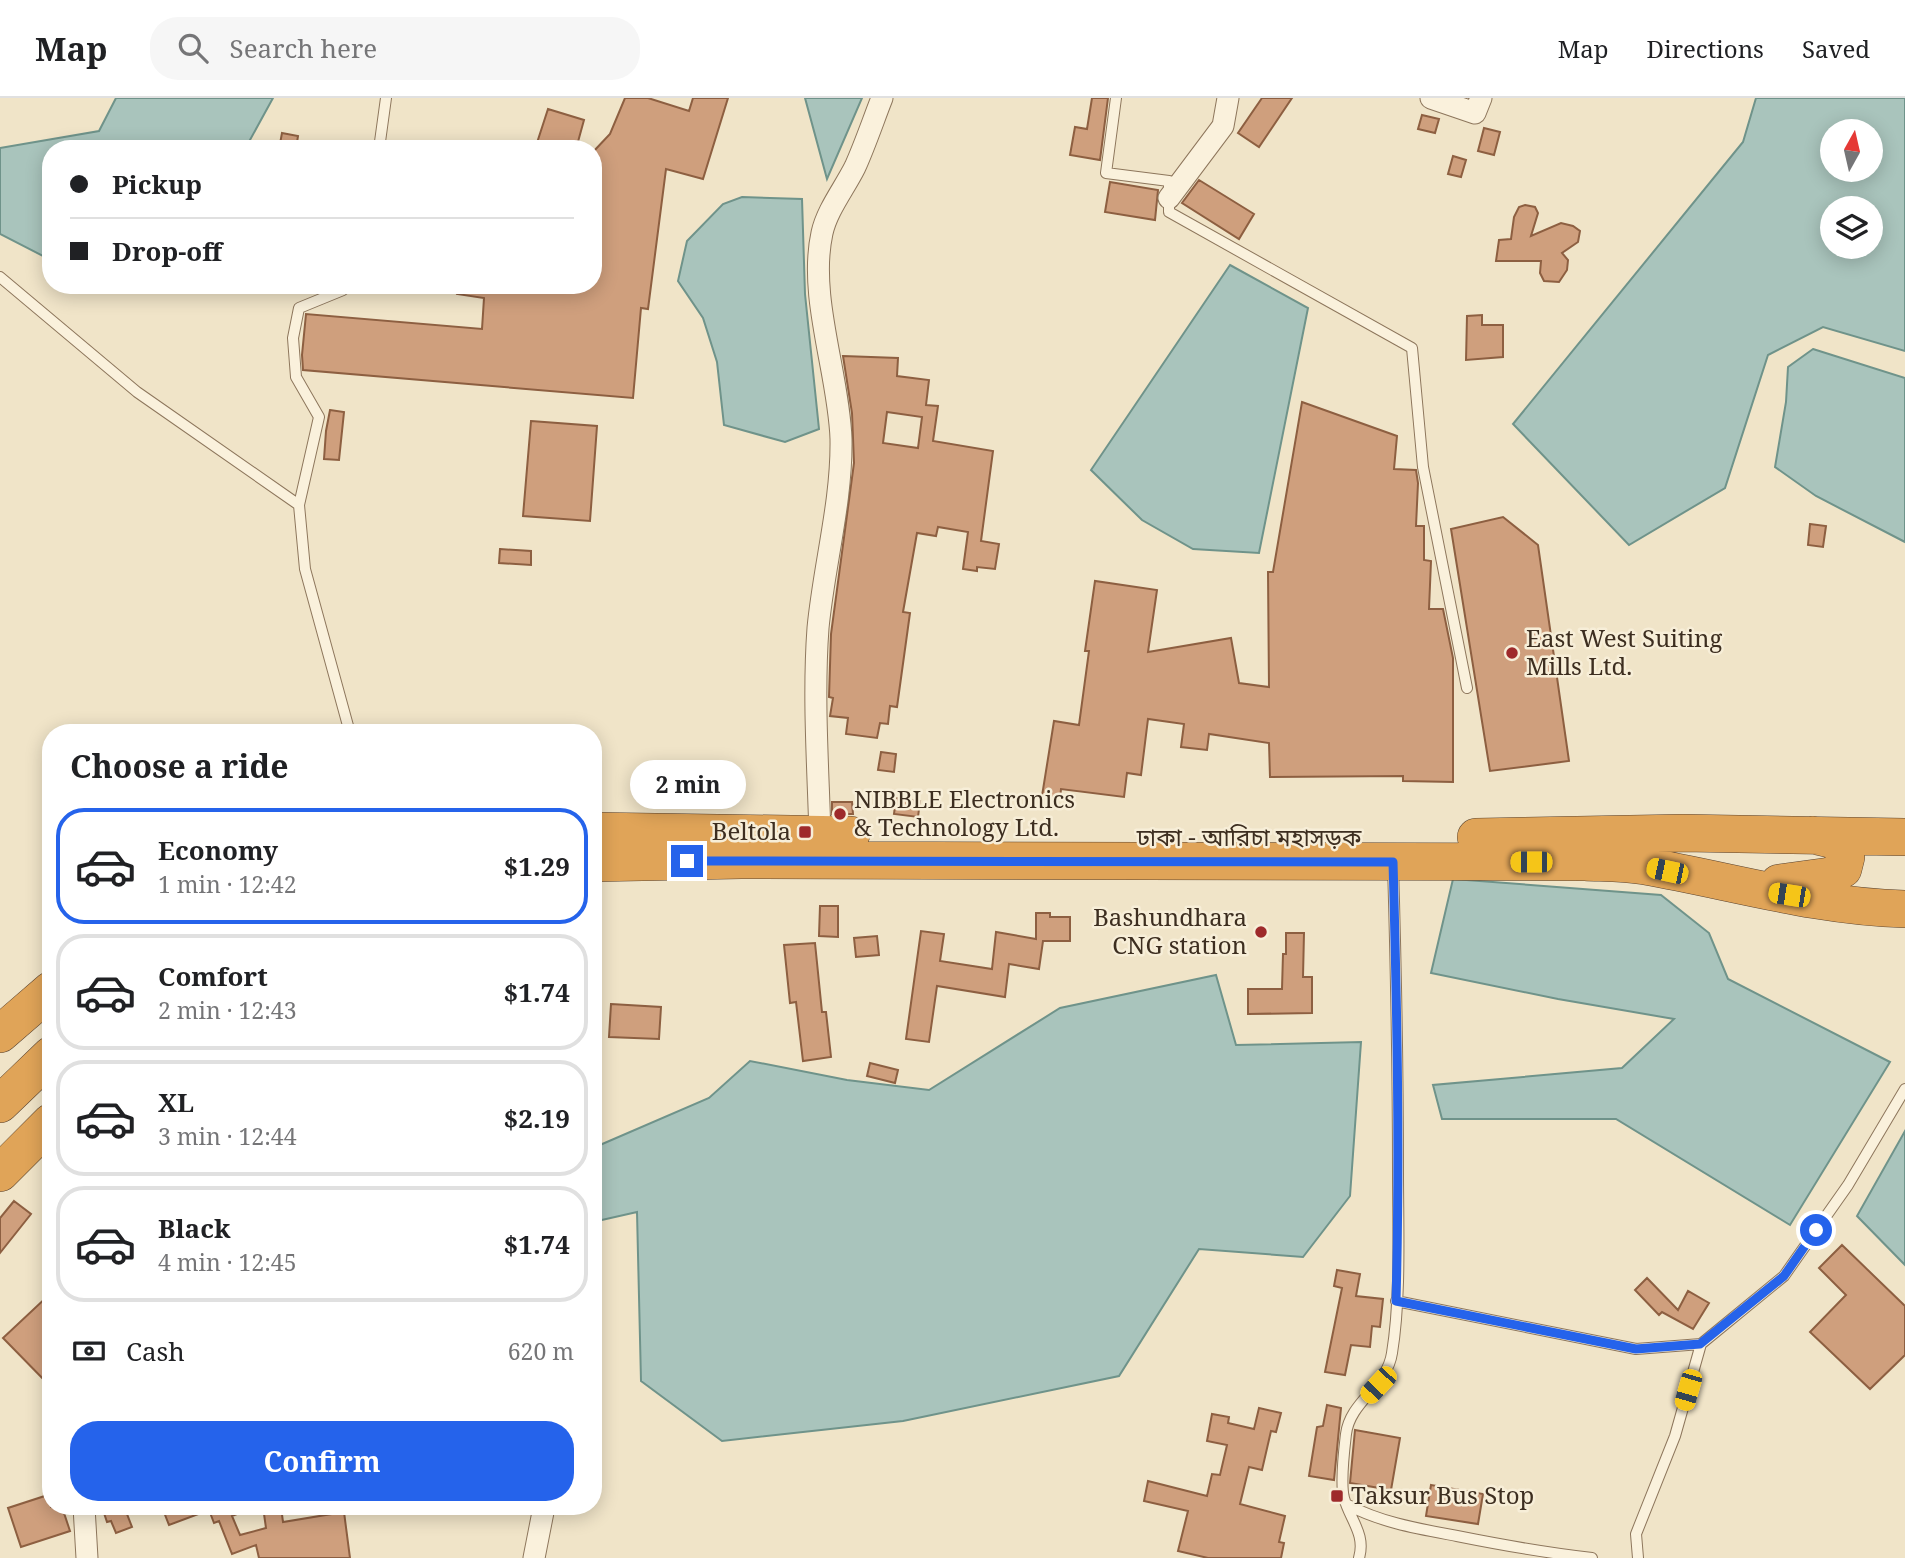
<!DOCTYPE html>
<html lang="en">
<head>
<meta charset="utf-8">
<style>
	body { margin:0; font-family:"Noto Serif","Noto Sans Bengali",serif; background:#f6f6f6; color:#202124; height:100vh; display:flex; flex-direction:column; font-size:26px; white-space:nowrap }
	* { box-sizing:border-box; margin:0 }
	p { font-size:23px; color:#757577 }
	.icon { flex:none; width:38px; height:38px; fill:none; stroke:currentColor; stroke-width:2; stroke-linecap:round; stroke-linejoin:round }
	.map { position:relative; flex:1; overflow:hidden }
	.panel { position:absolute; left:42px; top:626px; width:560px; height:791px; display:flex; flex-direction:column; background:#fff; border-radius:28px; box-shadow:0 4px 18px #0003 }
	.panel>* { flex:none }
	.banner { position:absolute; left:42px; top:42px; width:560px; height:154px; border-radius:28px; box-shadow:0 4px 18px #0003; display:grid; align-content:center; height:154px; padding:0 28px; background:#fff }
	.needle { width:46px; rotate:8deg }
	.controls { position:absolute; left:1820px; top:21px; display:grid; gap:14px }
	.controls a { display:grid; place-items:center; width:63px; height:63px; border-radius:50%; background:#fff; box-shadow:0 4px 18px #0003; font-size:35px }
	.end { position:absolute; width:32px; height:32px; margin:-16px; border:9px solid #2563eb; background:#fff; box-shadow:0 0 0 4px #fff }
	.from { border-radius:50% }
	.bubble { position:absolute; height:49px; border-radius:24px; background:#fff; box-shadow:0 4px 18px #0003; font-size:23px; font-weight:700; line-height:49px; text-align:center }
	.car { position:absolute; width:21px; height:42px; margin:-21px -10px; border-radius:9px; box-shadow:0 0 5px 2px #0007; background:linear-gradient(#f5c518 24%,#345 0 40%,#f5c518 0 76%,#345 0 86%,#f5c518 0) }
	.banner b { display:flex; align-items:center; gap:24px; height:66px; font-size:26px }
	.banner b+b { border-top:2px solid #e0e0e0 }
	.banner i { width:18px; height:18px; background:#202124 }
	ul { padding:0; list-style:none }
	li { display:flex; align-items:center; gap:21px; height:116px; margin:0 14px 10px; padding:0 14px; border:4px solid #e0e0e0; border-radius:28px }
	li div { flex:1 }
	li b { display:block; font-size:26px }
	li em { font-style:normal; font-weight:700 }
	li.on { border-color:#2563eb }
	li>.icon { width:63px; height:63px; stroke-width:1.5 }
	h2 { padding:0 28px; font-size:32px; line-height:84px }
	.pay { display:flex; align-items:center; gap:18px; height:77px; padding:0 28px; font-size:26px }
	.pay p { margin-inline-start:auto }
	.button { display:flex; gap:14px; margin-top:auto; padding:14px 28px }
	.button a { flex:1; height:80px; border-radius:28px; background:#2563eb; color:#fff; font-size:28px; font-weight:700; line-height:80px; text-align:center }
	header { display:flex; align-items:center; gap:42px; box-sizing:border-box; height:98px; padding:0 35px; background:#fff; border-bottom:2px solid #e0e0e0 }
	header strong { font-size:33px }
	nav { display:flex; gap:38px; margin-inline-start:auto; font-size:24px }
	.search { width:490px; height:63px; background:#f6f6f6; display:flex; align-items:center; gap:18px; box-sizing:border-box; padding:0 24px; border-radius:28px; color:#757577; font-size:26px }
	.map>svg:first-child { display:block }
	.water { fill:#a9c4bc; stroke:#6f938a; stroke-width:2; fill-rule:evenodd }
	.building { fill:#cf9f7d; stroke:#8d5f41; stroke-width:2; fill-rule:evenodd }
	.lines { fill:none; stroke-linecap:round; stroke-linejoin:round }
	.lane-casing { stroke:#8d765c; stroke-width:12 }
	.street-casing { stroke:#8d765c; stroke-width:23 }
	.highway-casing { stroke:#5b4430; stroke-width:38 }
	.lane { stroke:#faf1dc; stroke-width:10 }
	.street { stroke:#faf1dc; stroke-width:21 }
	.highway { stroke:#e0a458; stroke-width:37 }
	.route { stroke:#2563eb; stroke-width:9 }
	.poi-dot { fill:#9e2a2b; stroke:#f7eed8; stroke-width:2.5 }
	.labels { text-anchor:middle; stroke-width:5; stroke-linejoin:round; paint-order:stroke }
	.poi-label { font-size:24px; fill:#3d2e20; stroke:#f7eed8; text-anchor:start }
	.street-label { font-size:24px; fill:#3d2e20; stroke:#f7eed8 }
</style>
</head>
<body>
<header>
<strong>Map</strong>
<div class="search"><svg class="icon" aria-label="search" viewBox="0 0 24 24"><circle cx="10" cy="10" r="6"/><path d="M15 15l6 6"/></svg>Search here</div>
<nav><a>Map</a><a>Directions</a><a>Saved</a></nav>
</header>
<div class="map">
<svg width="1905" height="1460" viewBox="0 0 1905 1460">
	<rect width="100%" height="100%" fill="#f0e4c8"/>
	<path class="water" d="M116,0H273L245,51H51V159H45L0,136V50L99,33Z
		M805,0H862L827,81Z
		M1756,0H1905V253L1823,229L1768,257L1725,390L1629,447L1513,326L1743,44ZM1832,33H1871V72H1832ZM1871,110V149H1832V110Z
		M742,99L802,101L805,196L819,331L785,344L724,327L717,264L703,220L678,183L687,143L723,106Z
		M1230,167L1308,210L1259,455L1193,451L1142,422L1091,372Z
		M1813,251L1905,280V444L1816,398L1775,369L1786,304L1788,269Z
		M1453,781L1661,797L1709,835L1728,881L1890,964L1790,1127L1616,1021H1442L1433,987L1622,970L1674,921L1558,901L1431,875Z
		M1216,877L1236,947L1361,944L1350,1098L1303,1159L1199,1151L1119,1278L903,1323L722,1343L641,1283L637,1114L593,1124V1050L709,1000L750,963L847,982L929,992L1060,910Z
		M1905,1033V1167L1857,1118Z"/>
	<path class="building" d="M625,0H648L689,13L693,0H728L703,81L666,71L648,211L641,210L633,300L303,272L302,257L306,216L482,231L484,200L457,196L458,187H593V54L610,36Z
		M1092,0H1108L1100,62L1070,57L1075,29L1087,31Z
		M1262,0H1292L1259,49L1238,35Z
		M548,11L584,22L576,51H535Z
		M1422,17L1439,21L1435,35L1418,31Z
		M1484,30L1500,34L1494,57L1478,53Z
		M282,35L298,38L296,51H279Z
		M1453,58L1466,62L1461,79L1448,76Z
		M1199,82L1254,116L1239,141L1182,105Z
		M1110,84L1158,92L1155,122L1105,114Z
		M1525,107L1535,109L1538,115L1531,138L1561,125L1573,128L1580,133L1578,144L1562,155L1568,162L1567,172L1559,184L1544,183L1540,175L1541,163H1496L1499,142L1511,141L1514,119L1519,109Z
		M1482,217V227H1503V259L1466,262L1467,218Z
		M843,258L898,260L897,278L929,282L926,307L938,308L933,343L993,353L981,443L999,446L995,471L977,469V473L963,471L968,434L938,429L936,438L917,435L903,514L910,515L897,609L890,608L888,626L880,625L877,640L846,636L848,620L830,618L833,600L829,599L831,536L854,365L852,315ZM887,314L922,319L918,350L883,345Z
		M1302,304L1397,338L1394,371L1416,372L1418,385L1416,428H1424V462L1431,463L1429,511H1443L1453,560V684L1403,683V678L1270,679L1269,645L1209,636L1207,652L1181,649L1184,626L1148,621L1141,677L1127,675L1124,699L1061,691L1060,701L1042,698L1054,623L1079,627L1089,553H1085L1095,483L1157,492L1148,554L1231,540L1239,585L1269,589L1268,474H1273Z
		M330,312L344,314L339,362L324,361L326,333Z
		M531,323L597,328L590,423L523,418Z
		M1503,419L1538,447L1569,663L1490,673L1451,431Z
		M1810,426L1826,428L1823,449L1808,447Z
		M500,451L531,453V467L499,465Z
		M881,654L896,656L894,674L878,672Z
		M896,700L920,703L918,719L894,716Z
		M832,704H852L853,716H832Z
		M820,808H838V839L819,838Z
		M1036,815H1050V819H1070V843H1043L1039,871L1009,866L1005,899L937,888L929,944L906,941L921,833L944,836L940,863L992,871L996,834L1036,841Z
		M1286,835H1304L1303,879H1312V915L1248,916V891H1282L1283,856H1286Z
		M877,838L879,857L856,859L854,840Z
		M815,845L822,914H826L831,959L803,963L796,904L790,905L784,847Z
		M611,906L661,909L659,941L609,939Z
		M870,965L898,972L895,985L867,978Z
		M14,1103L31,1116L0,1155V1120Z
		M1842,1147L1905,1208V1257L1870,1291L1810,1234L1846,1197L1819,1170Z
		M1337,1172L1360,1176L1356,1198L1383,1201L1380,1229L1372,1228L1370,1249L1351,1247L1345,1277L1325,1274L1342,1190L1334,1188Z
		M1647,1180L1678,1212L1688,1193L1709,1205L1693,1231L1662,1214L1659,1217L1635,1192Z
		M51,1195V1289L3,1240Z
		M1327,1307L1341,1310L1334,1382L1309,1378L1317,1329L1323,1328Z
		M1259,1310L1281,1315L1276,1334L1271,1333L1262,1372L1249,1369L1240,1406L1285,1418L1279,1444L1284,1445L1281,1460H1208L1178,1453L1188,1413L1144,1403L1148,1383L1207,1398L1212,1376L1220,1377L1227,1347L1207,1343L1212,1316L1229,1319L1228,1325L1254,1331Z
		M1355,1332L1400,1340L1391,1392L1350,1385Z
		M1431,1387L1483,1396L1478,1426L1426,1418Z
		M51,1396V1409H62L70,1433L21,1449L8,1410Z
		M102,1409H143L144,1410L127,1416L132,1429L116,1435L111,1423L107,1424Z
		M162,1409H254L232,1418L240,1437L266,1430L263,1409H281L283,1424L344,1414L350,1460H259L256,1447L232,1456L219,1423L214,1425L209,1412L169,1427Z"/>
	<g class="lines">
		<g class="lane-casing">
			<path id="lane" d="M1116,0L1106,75L1169,83V114L1412,250L1423,369L1467,590
				M379,51L386,0
				M0,179L137,294L299,407L305,471L350,635
				M299,407L319,319L296,279L293,240L299,210L343,192L345,187
				M1396,1203L1636,1251L1701,1246
				M1348,1407C1382,1425 1420,1431 1457,1438C1502,1447 1547,1455 1592,1460
				M1359,1460C1366,1436 1350,1422 1344,1400C1340,1385 1344,1353 1346,1336C1350,1303 1387,1289 1392,1255C1401,1200 1398,1131 1398,1075C1398,972 1396,870 1393,767
				M1638,1460L1636,1436L1675,1338L1701,1246L1784,1178L1848,1087L1905,991"/>
		</g>
		<g class="street-casing">
			<path id="street" d="M1431,0L1475,15L1481,0
				M1169,100L1223,28L1228,0
				M820,737C818,668 813,599 818,530C824,467 842,404 841,341C839,276 808,199 822,135C827,112 844,91 855,69C865,47 873,23 882,0
				M84,1409L87,1460
				M534,1460L544,1409"/>
		</g>
		<g class="highway-casing">
			<path id="highway" d="M593,733L851,737
				M1476,739L1683,735L1905,739
				M593,765L741,762L1585,764C1605,765 1625,765 1645,768C1731,783 1817,809 1905,811
				M1779,785L1830,778L1843,771L1846,759L1844,749L1834,742L1813,737
				M0,936L51,892
				M0,1006L51,957
				M0,1075L51,1024"/>
		</g>
		<use href="#lane" class="lane"/>
		<use href="#street" class="street"/>
		<use href="#highway" class="highway"/>
	</g>
	<g class="lines">
		<path class="route" d="M687,763L1393,764C1397,911 1400,1056 1396,1203L1636,1251L1700,1246L1784,1178L1816,1132"/>
	</g>
	<g class="poi-dot">
		<circle cx="1512" cy="555" r="7"/>
		<circle cx="840" cy="716" r="7"/>
		<rect x="798" y="727" width="14" height="14" rx="3.5"/>
		<circle cx="1261" cy="834" r="7"/>
		<rect x="1330" y="1391" width="14" height="14" rx="3.5"/>
	</g>
	<g class="labels">
		<g class="poi-label">
			<text x="1526" y="549">East West Suiting<tspan x="1526" dy="28">Mills Ltd.</tspan></text>
			<text x="854" y="710">NIBBLE Electronics<tspan x="854" dy="28">&amp; Technology Ltd.</tspan></text>
			<text x="791" y="742" text-anchor="end">Beltola</text>
			<text x="1247" y="828" text-anchor="end">Bashundhara<tspan x="1247" dy="28">CNG station</tspan></text>
			<text x="1351" y="1406">Taksur Bus Stop</text>
		</g>
		<g class="street-label">
			<text x="1249" y="748">ঢাকা - আরিচা মহাসড়ক</text>
		</g>
	</g>
</svg>
<div class="controls">
<a><svg class="needle" viewBox="-14 -14 28 28"><path d="M0-13l5 13h-10z" fill="#e53935"/><path d="M0 13l5-13h-10z" fill="#757577"/></svg></a>
<a><svg class="icon" aria-label="layers" viewBox="0 0 24 24"><path d="M12 4l9 5-9 5-9-5zM3 14l9 5 9-5"/></svg></a>
</div>
<i class="end from" style="left:1816px;top:1132px"></i>
<i class="end" style="left:687px;top:763px"></i>
<div class="bubble" style="left:630px;top:662px;width:116px">2 min</div>
<i class="car" style="left:1531px;top:764px;rotate:270deg"></i>
<i class="car" style="left:1667px;top:773px;rotate:282deg"></i>
<i class="car" style="left:1789px;top:797px;rotate:279deg"></i>
<i class="car" style="left:1378px;top:1287px;rotate:223deg"></i>
<i class="car" style="left:1688px;top:1292px;rotate:196deg"></i>
<div class="banner">
<b><i class="from"></i>Pickup</b>
<b><i></i>Drop-off</b>
</div>
<section class="panel">
<h2>Choose a ride</h2>
<ul>
<li class="on"><svg class="icon" aria-label="car" viewBox="0 0 24 24"><path d="M5 17H2v-5l4-1 3-4h7l3 4 3 1v5h-3M9 17h6M6 11h13"/><circle cx="7" cy="17" r="2"/><circle cx="17" cy="17" r="2"/></svg><div><b>Economy</b><p>1 min · 12:42</p></div><em>$1.29</em></li>
<li><svg class="icon" aria-label="car" viewBox="0 0 24 24"><path d="M5 17H2v-5l4-1 3-4h7l3 4 3 1v5h-3M9 17h6M6 11h13"/><circle cx="7" cy="17" r="2"/><circle cx="17" cy="17" r="2"/></svg><div><b>Comfort</b><p>2 min · 12:43</p></div><em>$1.74</em></li>
<li><svg class="icon" aria-label="car" viewBox="0 0 24 24"><path d="M5 17H2v-5l4-1 3-4h7l3 4 3 1v5h-3M9 17h6M6 11h13"/><circle cx="7" cy="17" r="2"/><circle cx="17" cy="17" r="2"/></svg><div><b>XL</b><p>3 min · 12:44</p></div><em>$2.19</em></li>
<li><svg class="icon" aria-label="car" viewBox="0 0 24 24"><path d="M5 17H2v-5l4-1 3-4h7l3 4 3 1v5h-3M9 17h6M6 11h13"/><circle cx="7" cy="17" r="2"/><circle cx="17" cy="17" r="2"/></svg><div><b>Black</b><p>4 min · 12:45</p></div><em>$1.74</em></li>
</ul>
<div class="pay"><svg class="icon" aria-label="cash" viewBox="0 0 24 24"><path d="M3 7h18v10H3z"/><circle cx="12" cy="12" r="2"/></svg>Cash<p>620 m</p></div>
<div class="button"><a>Confirm</a></div>
</section>
</div>
</body>
</html>
